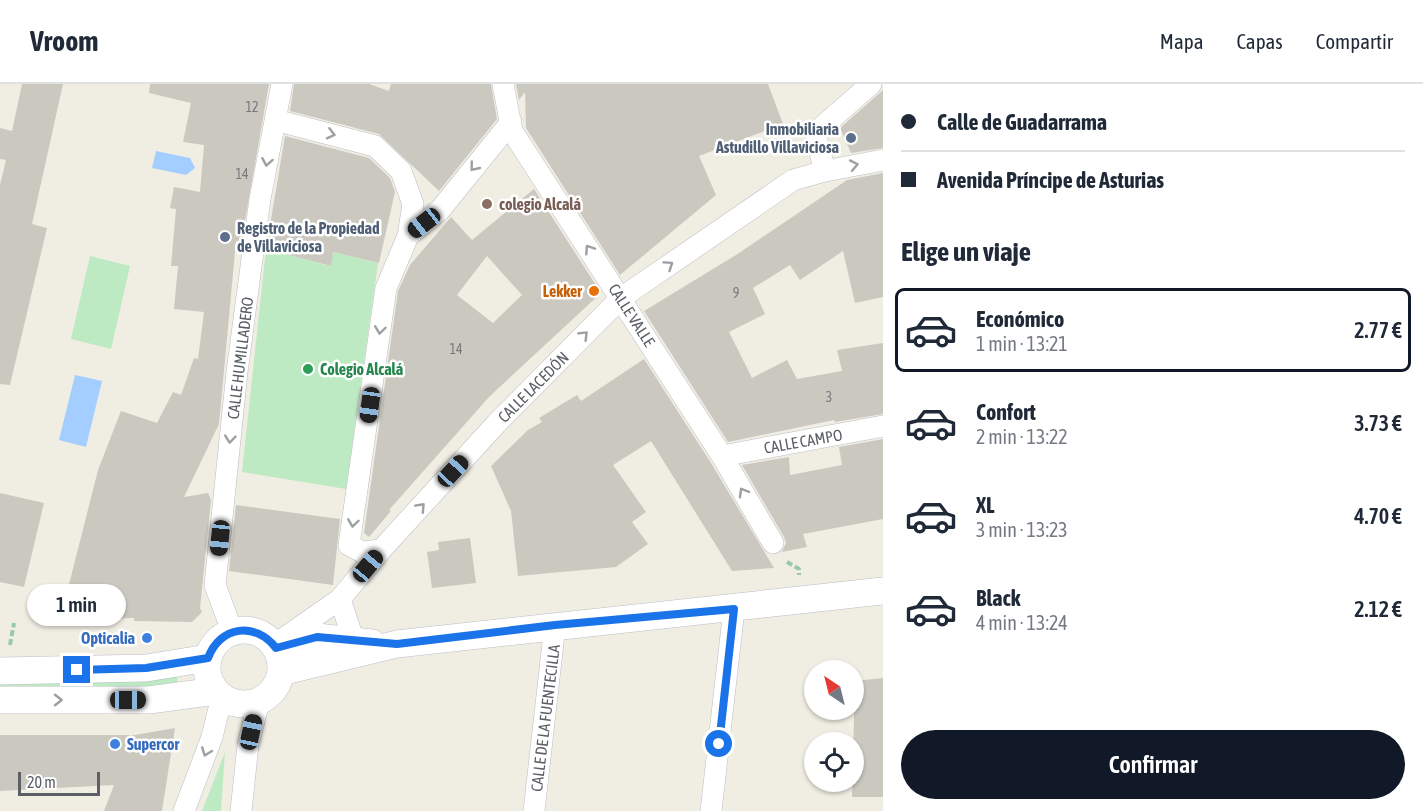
<!DOCTYPE html>
<html lang="es">
<head>
<meta charset="utf-8">
<style>
	body { margin:0; font-family:"Asap Condensed",sans-serif; background:#f6f6f7; color:#1f2937; height:100vh; display:flex; flex-direction:column; font-size:22px; white-space:nowrap }
	* { box-sizing:border-box; margin:0 }
	p { font-size:20px; color:#747a83 }
	.icon { flex:none; width:33px; height:33px; fill:none; stroke:currentColor; stroke-width:2; stroke-linecap:round; stroke-linejoin:round }
	.map { position:relative; flex:1; overflow:hidden }
	.panel { display:flex; flex-direction:column; background:#fff; width:540px }
	.panel>* { flex:none }
	.hud { display:grid; align-content:center; height:132px; padding:0 18px; background:#fff }
	.needle { width:39px; rotate:325deg }
	.fabs { position:absolute; left:804px; top:576px; display:grid; gap:12px }
	.fabs a { display:grid; place-items:center; width:60px; height:60px; border-radius:50%; background:#fff; box-shadow:0 2px 4px #0004; font-size:30px }
	.scale { position:absolute; left:18px; bottom:15px; width:82px; box-sizing:border-box; padding-left:6px; border:3px solid #5b5f66; border-top:0; font-size:16px; line-height:21px; white-space:nowrap; color:#5b5f66; -webkit-text-stroke:4px #fff; paint-order:stroke }
	.end { position:absolute; width:27px; height:27px; margin:-14px; border:8px solid #1a73e8; background:#fff; box-shadow:0 0 0 3px #fff }
	.from { border-radius:50% }
	.bubble { position:absolute; height:42px; border-radius:21px; background:#fff; box-shadow:0 2px 4px #0004; font-size:20px; font-weight:600; line-height:42px; text-align:center }
	.car { position:absolute; width:18px; height:36px; margin:-18px -9px; border-radius:8px; box-shadow:0 0 4px 2px #0007; background:linear-gradient(#222 24%,#8ab4d8 0 40%,#222 0 76%,#8ab4d8 0 86%,#222 0) }
	.hud b { display:flex; align-items:center; gap:21px; height:57px; font-size:22px }
	.hud b+b { border-top:2px solid #e0e1e3 }
	.hud i { width:15px; height:15px; background:#1f2937 }
	ul { padding:0; list-style:none }
	li { display:flex; align-items:center; gap:18px; height:84px; margin:0 12px 9px; padding:0 6px; border:3px solid transparent; border-radius:9px }
	li div { flex:1 }
	li b { display:block; font-size:22px }
	li em { font-style:normal; font-weight:600 }
	li.on { border-color:#111827 }
	li>.icon { width:54px; height:54px; stroke-width:1.5 }
	h2 { padding:0 18px; font-size:27px; line-height:72px }
	.cta { display:flex; gap:12px; margin-top:auto; padding:12px 18px }
	.cta a { flex:1; height:69px; border-radius:36px; background:#111827; color:#fff; font-size:24px; font-weight:600; line-height:69px; text-align:center }
	header { display:flex; align-items:center; gap:36px; box-sizing:border-box; height:84px; padding:0 30px; background:#fff; border-bottom:2px solid #e0e1e3 }
	header strong { font-size:28px }
	nav { display:flex; gap:33px; margin-inline-start:auto; font-size:21px }
	main { display:flex; flex:1; min-height:0 }
	.map>svg:first-child { display:block }
	.green { fill:#bdeac2 }
	.water { fill:#a4ceff }
	.building { fill:#cbc8c0; fill-rule:evenodd }
	.lines { fill:none; stroke-linecap:round; stroke-linejoin:round }
	.minor-casing { stroke:#bbbdc4; stroke-width:22 }
	.tertiary-casing { stroke:#bbbdc4; stroke-width:28 }
	.path { stroke:#95cbab; stroke-width:4; stroke-dasharray:6 3; stroke-linecap:butt }
	.minor { stroke:#fff; stroke-width:21 }
	.tertiary { stroke:#fff; stroke-width:27 }
	.oneway { stroke:#9d9fa3 }
	.route { stroke:#1a73e8; stroke-width:8 }
	.service-dot { fill:#5c6f8a; stroke:#fff; stroke-width:2 }
	.education-dot { fill:#8d6e63; stroke:#fff; stroke-width:2 }
	.food-dot { fill:#e8710a; stroke:#fff; stroke-width:2 }
	.leisure-dot { fill:#2e9e5b; stroke:#fff; stroke-width:2 }
	.shop-dot { fill:#3f7fe0; stroke:#fff; stroke-width:2 }
	.labels { text-anchor:middle; stroke-width:5; stroke-linejoin:round; paint-order:stroke }
	.number-label { font-size:14px; fill:#77797c }
	.service-label { font-size:16px; font-weight:bold; fill:#4e5e75; stroke:#fff; text-anchor:end }
	.education-label { font-size:16px; font-weight:bold; fill:#785e54; stroke:#fff; text-anchor:start }
	.food-label { font-size:16px; font-weight:bold; fill:#c56008; stroke:#fff; text-anchor:end }
	.street-label { font-size:16px; fill:#5b5f66; stroke:#fff }
	.leisure-label { font-size:16px; font-weight:bold; fill:#27864d; stroke:#fff; text-anchor:start }
	.shop-label { font-size:16px; font-weight:bold; fill:#366cbe; stroke:#fff; text-anchor:end }
</style>
</head>
<body>
<header>
<strong>Vroom</strong>
<nav><a>Mapa</a><a>Capas</a><a>Compartir</a></nav>
</header>
<main>
<div class="map">
<svg width="883" height="727" viewBox="0 0 883 727">
	<rect width="100%" height="100%" fill="#f0eee3"/>
	<path class="green" d="M266,165L330,182L333,168L378,179L346,405L242,388Z
		M90,172L130,182L111,265L71,255Z
		M177,592L178,601L0,608V598Z
		M225,668L221,727H202Z"/>
	<path class="water" d="M156,67L190,74L195,84L186,91L152,84Z
		M75,291L102,297L86,363L59,356Z"/>
	<path class="building" d="M22,0H63L32,140L47,144L10,301L0,300V101L6,76L0,75V44L12,47Z
		M150,0H269L241,159L236,157L219,340L184,413L208,409L211,416L200,524L202,528L192,538L134,537V534L60,536L98,386L121,327L157,339L173,308L181,311L194,274L198,275L204,228L174,225L178,182H171L176,125L170,124L174,103L200,108L204,61L183,58L191,19L149,9Z
		M294,0H369L389,7L391,0H491L497,35L439,107L379,50L290,27Z
		M516,0H768L783,40L699,72L716,111L620,191L526,44L525,8L519,16Z
		M883,6V64L851,69L840,44Z
		M285,52L369,74L390,94L395,108L379,179L333,168L331,182L266,165Z
		M883,89V213L855,219L843,167L800,196L790,181L753,204L765,230L729,248L752,294L787,276L797,295L842,287L837,266L883,259V330L835,338L834,336L728,358L644,227L736,171L847,96Z
		M534,105L601,209L489,313L389,426L391,427L369,453L364,449L398,207L410,181L451,133L472,156ZM487,172L522,211L493,239L457,211Z
		M644,275L711,379L774,484L732,487L651,357L613,381L646,428L632,438L648,460L616,483L518,492L511,427L491,382L528,346L542,338L539,334L577,311L581,317Z
		M883,355V435L803,450L807,463L782,468L786,459L784,453L742,381L789,373L790,391L842,381L839,363Z
		M0,409L44,419L24,503L0,498Z
		M236,421L340,435L333,501L229,487Z
		M470,454L476,499L432,504L427,468L439,466L438,458Z
		M883,594V713H852L855,597Z
		M175,644L162,727H104L114,701L0,707V651H135Z"/>
	<g class="lines">
		<g class="minor-casing">
			<path id="minor" d="M503,0L512,47L722,372L773,459
				M275,36L375,62L401,87L413,120L408,152
				M825,87L815,49L871,0
				M722,372L883,342
				M381,466L362,468L349,461L386,204L408,152L440,126L511,38
				M340,515L354,558
				M232,547L215,501L237,288L260,115L282,0
				M277,559L340,515L381,466L496,340L621,214L793,96L825,87L883,76
				M184,727L212,653L222,612
				M241,727L248,661L259,617
				M534,727L555,541
				M711,727L734,525"/>
		</g>
		<g class="tertiary-casing">
			<path id="tertiary" d="M207 583a37 37 0 1 1 74 0a37 37 0 1 1-74 0Z
				M276,564L317,553L372,559
				M0,587L146,584L208,574
				M281,588L397,560L883,507
				M0,616H149L216,607"/>
		</g>
		<path class="path" d="M787,478L799,485V491
			M10,561L14,539"/>
		<use href="#minor" class="minor"/>
		<use href="#tertiary" class="tertiary"/>
	</g>
	<defs><path id="oneway-chevron" d="M-2-3.5L2.5 0L-2 3.5" fill="none" stroke-width="1.6" stroke-linecap="round" stroke-linejoin="round" transform="scale(1.5)"/></defs>
	<g class="oneway">
		<use href="#oneway-chevron" transform="translate(331 50) rotate(14)"/>
		<use href="#oneway-chevron" transform="translate(267 78) rotate(100)"/>
		<use href="#oneway-chevron" transform="translate(854 81) rotate(-11)"/>
		<use href="#oneway-chevron" transform="translate(474 83) rotate(129)"/>
		<use href="#oneway-chevron" transform="translate(589 165) rotate(-123)"/>
		<use href="#oneway-chevron" transform="translate(669 181) rotate(-34)"/>
		<use href="#oneway-chevron" transform="translate(380 246) rotate(98)"/>
		<use href="#oneway-chevron" transform="translate(584 251) rotate(-45)"/>
		<use href="#oneway-chevron" transform="translate(230 355) rotate(96)"/>
		<use href="#oneway-chevron" transform="translate(743 408) rotate(-120)"/>
		<use href="#oneway-chevron" transform="translate(421 423) rotate(-47)"/>
		<use href="#oneway-chevron" transform="translate(353 439) rotate(98)"/>
		<use href="#oneway-chevron" transform="translate(58 616)"/>
		<use href="#oneway-chevron" transform="translate(206 668) rotate(111)"/>
	</g>
	<g class="lines">
		<path class="route" d="M77,586L146,584L208,574C220,542 255,537 276,564L317,553L397,560L555,541L734,525L719,660"/>
	</g>
	<g class="service-dot">
		<circle cx="851" cy="54" r="6"/>
		<circle cx="225" cy="153" r="6"/>
	</g>
	<circle class="education-dot" cx="487" cy="120" r="6"/>
	<circle class="food-dot" cx="594" cy="207" r="6"/>
	<circle class="leisure-dot" cx="308" cy="285" r="6"/>
	<g class="shop-dot">
		<circle cx="147" cy="554" r="6"/>
		<circle cx="115" cy="660" r="6"/>
	</g>
	<g class="labels">
		<g class="number-label">
			<text x="252" y="28">12</text>
			<text x="242" y="95">14</text>
			<text x="736" y="214">9</text>
			<text x="456" y="270">14</text>
			<text x="829" y="318">3</text>
		</g>
		<g class="service-label">
			<text x="839" y="51">Inmobiliaria<tspan x="839" dy="18">Astudillo Villaviciosa</tspan></text>
			<text x="237" y="150" text-anchor="start">Registro de la Propiedad<tspan x="237" dy="18">de Villaviciosa</tspan></text>
		</g>
		<g class="education-label">
			<text x="499" y="126">colegio Alcalá</text>
		</g>
		<g class="food-label">
			<text x="582" y="213">Lekker</text>
		</g>
		<g class="street-label">
			<text transform="translate(632 231) rotate(57)" y="6">CALLE VALLE</text>
			<text transform="translate(240 274) rotate(-83)" y="6">CALLE HUMILLADERO</text>
			<text transform="translate(533 303) rotate(-45)" y="6">CALLE LACEDÓN</text>
			<text transform="translate(803 357) rotate(-10)" y="6">CALLE CAMPO</text>
			<text transform="translate(545 634) rotate(-83)" y="6">CALLE DE LA FUENTECILLA</text>
		</g>
		<g class="leisure-label">
			<text x="320" y="291">Colegio Alcalá</text>
		</g>
		<g class="shop-label">
			<text x="135" y="560">Opticalia</text>
			<text x="127" y="666" text-anchor="start">Supercor</text>
		</g>
	</g>
</svg>
<div class="fabs">
<a><svg class="needle" viewBox="-14 -14 28 28"><path d="M0-13l5 13h-10z" fill="#e53935"/><path d="M0 13l5-13h-10z" fill="#747a83"/></svg></a>
<a><svg class="icon" aria-label="locate" viewBox="0 0 24 24"><circle cx="12" cy="12" r="6"/><path d="M12 2v4M12 18v4M2 12h4M18 12h4"/></svg></a>
</div>
<div class="scale">20 m</div>
<i class="end from" style="left:719px;top:660px"></i>
<i class="end" style="left:77px;top:586px"></i>
<div class="bubble" style="left:27px;top:500px;width:99px">1 min</div>
<i class="car" style="left:424px;top:139px;rotate:232deg"></i>
<i class="car" style="left:370px;top:321px;rotate:188deg"></i>
<i class="car" style="left:453px;top:387px;rotate:43deg"></i>
<i class="car" style="left:220px;top:454px;rotate:186deg"></i>
<i class="car" style="left:368px;top:482px;rotate:40deg"></i>
<i class="car" style="left:128px;top:616px;rotate:90deg"></i>
<i class="car" style="left:251px;top:648px;rotate:12deg"></i>
</div>
<section class="panel">
<div class="hud">
<b><i class="from"></i>Calle de Guadarrama</b>
<b><i></i>Avenida Príncipe de Asturias</b>
</div>
<h2>Elige un viaje</h2>
<ul>
<li class="on"><svg class="icon" aria-label="car" viewBox="0 0 24 24"><path d="M5 17H2v-5l4-1 3-4h7l3 4 3 1v5h-3M9 17h6M6 11h13"/><circle cx="7" cy="17" r="2"/><circle cx="17" cy="17" r="2"/></svg><div><b>Económico</b><p>1 min · 13:21</p></div><em>2.77 €</em></li>
<li><svg class="icon" aria-label="car" viewBox="0 0 24 24"><path d="M5 17H2v-5l4-1 3-4h7l3 4 3 1v5h-3M9 17h6M6 11h13"/><circle cx="7" cy="17" r="2"/><circle cx="17" cy="17" r="2"/></svg><div><b>Confort</b><p>2 min · 13:22</p></div><em>3.73 €</em></li>
<li><svg class="icon" aria-label="car" viewBox="0 0 24 24"><path d="M5 17H2v-5l4-1 3-4h7l3 4 3 1v5h-3M9 17h6M6 11h13"/><circle cx="7" cy="17" r="2"/><circle cx="17" cy="17" r="2"/></svg><div><b>XL</b><p>3 min · 13:23</p></div><em>4.70 €</em></li>
<li><svg class="icon" aria-label="car" viewBox="0 0 24 24"><path d="M5 17H2v-5l4-1 3-4h7l3 4 3 1v5h-3M9 17h6M6 11h13"/><circle cx="7" cy="17" r="2"/><circle cx="17" cy="17" r="2"/></svg><div><b>Black</b><p>4 min · 13:24</p></div><em>2.12 €</em></li>
</ul>
<div class="cta"><a>Confirmar</a></div>
</section>
</main>
</body>
</html>
